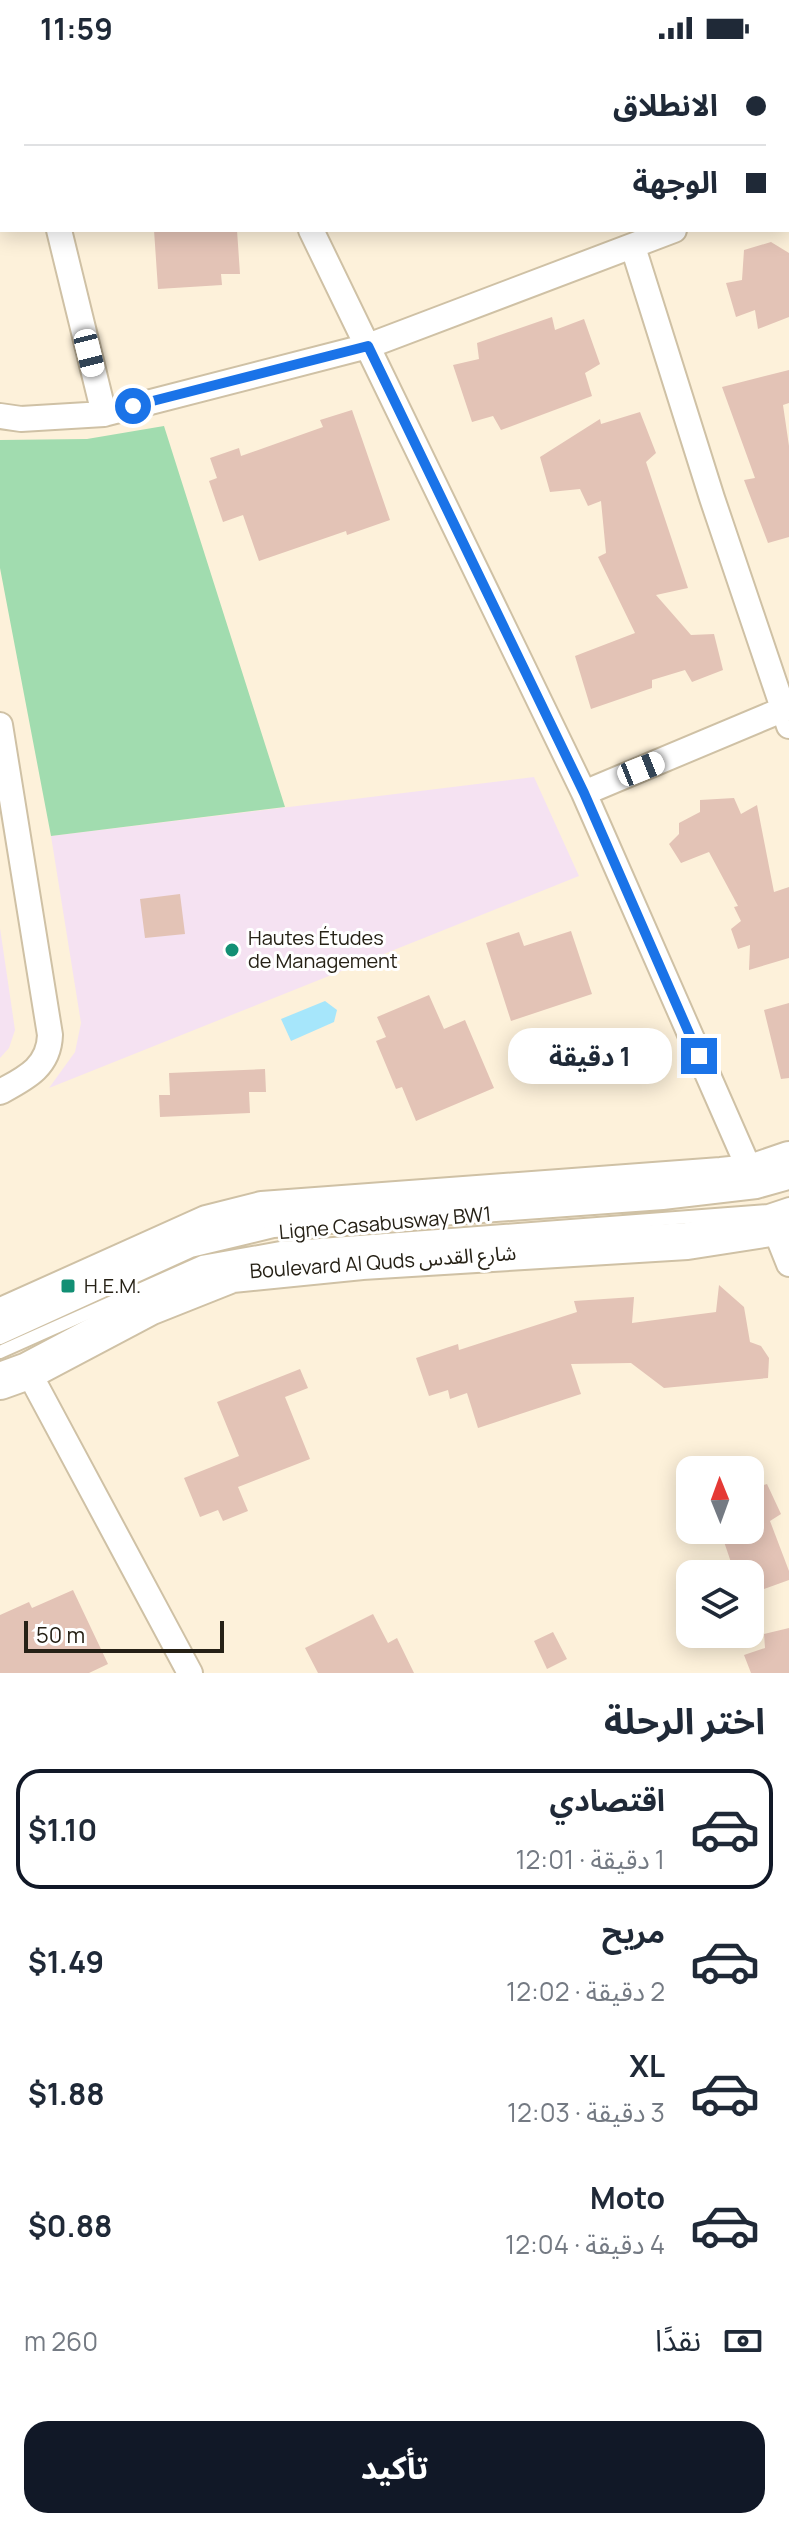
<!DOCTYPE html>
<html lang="ar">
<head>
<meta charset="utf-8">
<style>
	body { margin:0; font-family:Manrope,"Noto Sans Arabic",sans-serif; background:#f6f6f7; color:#1f2937; direction:rtl; height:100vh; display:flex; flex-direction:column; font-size:30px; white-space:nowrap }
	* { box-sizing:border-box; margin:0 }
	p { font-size:26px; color:#747a83 }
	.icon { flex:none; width:44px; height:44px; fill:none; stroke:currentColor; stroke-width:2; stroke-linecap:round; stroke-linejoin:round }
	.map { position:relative; height:1617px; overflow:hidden; direction:ltr }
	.drawer { display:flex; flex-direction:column; background:#fff; flex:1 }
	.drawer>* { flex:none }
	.guide { position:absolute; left:0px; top:0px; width:790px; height:176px; box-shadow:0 4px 20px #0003; direction:rtl; display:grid; align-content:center; height:176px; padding:0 24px; background:#fff }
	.needle { width:52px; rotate:359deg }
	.fabs { position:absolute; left:676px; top:1400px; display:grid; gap:16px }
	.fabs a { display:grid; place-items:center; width:88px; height:88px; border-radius:16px; background:#fff; box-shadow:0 4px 20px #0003; font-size:40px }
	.scale { position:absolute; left:24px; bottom:20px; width:200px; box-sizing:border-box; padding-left:8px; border:4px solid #262116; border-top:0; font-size:22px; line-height:28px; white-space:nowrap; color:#262116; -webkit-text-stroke:6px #fff; paint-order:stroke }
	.end { position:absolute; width:36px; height:36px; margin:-18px; border:10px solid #1a73e8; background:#fff; box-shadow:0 0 0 4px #fff }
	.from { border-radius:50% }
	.bubble { position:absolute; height:56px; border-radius:24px; background:#fff; box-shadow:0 4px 20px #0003; font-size:26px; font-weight:700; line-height:56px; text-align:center; direction:rtl }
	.car { position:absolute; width:24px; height:48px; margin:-24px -12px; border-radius:10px; box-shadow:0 0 6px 2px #0007; background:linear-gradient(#fff 24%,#345 0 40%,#fff 0 76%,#345 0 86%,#fff 0) }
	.guide b { display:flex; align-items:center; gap:28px; height:76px; font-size:30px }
	.guide b+b { border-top:2px solid #e0e1e3 }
	.guide i { width:20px; height:20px; background:#1f2937 }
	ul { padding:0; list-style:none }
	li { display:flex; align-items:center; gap:24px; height:120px; margin:0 16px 12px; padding:0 8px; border:4px solid transparent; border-radius:24px }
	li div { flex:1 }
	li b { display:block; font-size:30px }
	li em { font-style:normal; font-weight:700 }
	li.active { border-color:#111827 }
	li>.icon { width:72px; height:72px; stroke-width:1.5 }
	h2 { padding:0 24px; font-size:36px; line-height:96px }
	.pay { display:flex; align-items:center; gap:20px; height:88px; padding:0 24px; font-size:30px }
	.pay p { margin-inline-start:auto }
	.primary-button { display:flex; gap:16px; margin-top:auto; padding:16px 24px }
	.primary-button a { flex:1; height:92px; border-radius:24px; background:#111827; color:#fff; font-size:32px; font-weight:700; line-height:92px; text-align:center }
	.status { display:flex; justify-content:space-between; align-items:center; height:56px; padding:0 40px; background:#fff; direction:ltr }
	.status svg { height:22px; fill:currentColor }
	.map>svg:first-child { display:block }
	.education { fill:#f5e2f2 }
	.green { fill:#a1dcaf }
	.water { fill:#a6e6fb }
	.building { fill:#e3c3b6 }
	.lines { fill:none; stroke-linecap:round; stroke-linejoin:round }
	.service-casing { stroke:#cfc1a5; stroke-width:16 }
	.minor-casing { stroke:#cfc1a5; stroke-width:28 }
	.primary-casing { stroke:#cfc1a5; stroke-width:40 }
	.service { stroke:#fff; stroke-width:12 }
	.minor { stroke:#fff; stroke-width:24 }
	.primary { stroke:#fff; stroke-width:36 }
	.route { stroke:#1a73e8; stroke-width:10 }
	.poi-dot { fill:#128f74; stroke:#fff; stroke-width:3 }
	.labels { text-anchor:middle; stroke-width:6; stroke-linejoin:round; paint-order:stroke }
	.poi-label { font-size:20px; fill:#262116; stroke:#fff; text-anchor:start }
	.street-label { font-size:20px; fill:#262116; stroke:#fff }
</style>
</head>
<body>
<div class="status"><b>11:59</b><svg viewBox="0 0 49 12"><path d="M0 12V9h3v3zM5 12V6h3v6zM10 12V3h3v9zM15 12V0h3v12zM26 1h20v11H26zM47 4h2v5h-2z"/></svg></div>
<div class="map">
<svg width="789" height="1617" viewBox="0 0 789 1617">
	<rect width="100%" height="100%" fill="#fdf1da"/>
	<path class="education" d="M534,721L579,820L49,1032L75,996L81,967L51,780Z
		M0,872L15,974L9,992L0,1002Z"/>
	<path class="green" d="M164,370L285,751L51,780L0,512V384L87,383Z"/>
	<path class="water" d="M325,945L337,954L334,966L291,985L281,963Z"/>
	<path class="building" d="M154,174H237L240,218H221L222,229L158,233Z
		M771,186L789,197V261L758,273L755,254L736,261L726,227L742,224L744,194Z
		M552,261L555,274L584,263L600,308L585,317L592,340L501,374L493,360L472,366L453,309L479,303L477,287Z
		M789,314V347L783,349L789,390V481L768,487L744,424L755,422L722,331Z
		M352,354L390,464L347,479L346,475L259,505L243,459L223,466L209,425L217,422L210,402L239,392L241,400L323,371L320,364Z
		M640,356L656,397L646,406L688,532L656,539L691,579L714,578L723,614L692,626L685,614L652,624V632L591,653L575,600L635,577L598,501L606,497L601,445L588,450L580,433L550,436L540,401L600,363L601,368Z
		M734,742L741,758L757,749L774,836L789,831V902L749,914L750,889L738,893L731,873L741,865L734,851L738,850L709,796L681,807L669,788L679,778V767L700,756V744Z
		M180,838L185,878L145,882L140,843Z
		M571,875L592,938L511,965L486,887L519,876L524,890Z
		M429,939L444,973L465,964L494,1032L416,1065L402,1031L396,1033L376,985L386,981L377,961Z
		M789,947V1022L781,1023L764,954Z
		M265,1013L266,1036H249L250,1057L160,1061L159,1039H170L169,1017Z
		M719,1229L744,1251L750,1286L761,1290L769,1302L768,1322L664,1332L631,1307L571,1308L581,1338L478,1372L467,1337L450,1343L448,1334L429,1340L416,1302L458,1288L459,1294L577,1256L574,1245L634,1241L632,1267L716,1256Z
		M300,1313L308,1332L285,1341L310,1403L238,1431L248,1455L223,1465L218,1454L200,1461L184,1422L239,1400L217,1346Z
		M750,1419L757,1431L767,1428L781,1458L770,1465L789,1515V1524L750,1538V1518H735L720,1474H750Z
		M73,1534L108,1608L89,1617H0V1559L29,1546L32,1552Z
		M373,1558L388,1587L397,1582L414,1617H318L305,1592Z
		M789,1572V1617H751L744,1599L765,1592L764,1578Z
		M553,1576L567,1603L547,1613L534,1585Z"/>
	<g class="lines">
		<g class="service-casing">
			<path id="service" d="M0,1282L191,1195L274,1175L663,1147L757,1136L789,1127
				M0,1296L202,1206L281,1192L768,1155L789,1148"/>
		</g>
		<g class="minor-casing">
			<path id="minor" d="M12,0L13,2
				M225,0L226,2
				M762,0V2
				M788,77L789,80
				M788,127L789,126
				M59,174L104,358
				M311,174L584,737L751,1117
				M633,191L712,442L789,670
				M0,360L21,363L104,358L368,290L674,174
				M0,669L50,979C49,1011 26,1022 0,1036
				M584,737L789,651
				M775,1173L789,1208
				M28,1315L190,1617"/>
		</g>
		<g class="primary-casing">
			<path id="primary" d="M0,1261L207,1168L262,1154L721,1120L751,1117L789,1104
				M0,1325L28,1315L149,1251L232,1218L362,1205L687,1185L789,1169"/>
		</g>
		<use href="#service" class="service"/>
		<use href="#minor" class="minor"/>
		<use href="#primary" class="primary"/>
	</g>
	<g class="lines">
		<path class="route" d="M133,350L368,290L584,737L699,1000"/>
	</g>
	<g class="poi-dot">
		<circle cx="232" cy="894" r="8"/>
		<rect x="60" y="1222" width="16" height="16" rx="4"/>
	</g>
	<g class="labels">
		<g class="poi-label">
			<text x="248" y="889">Hautes Études<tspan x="248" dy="23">de Management</tspan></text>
			<text x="84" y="1237">H.E.M.</text>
		</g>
		<g class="street-label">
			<text transform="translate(385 1167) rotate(-5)" y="7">Ligne Casabusway BW1</text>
			<text transform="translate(383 1206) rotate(-4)" y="7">Boulevard Al Quds شارع القدس</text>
		</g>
	</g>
</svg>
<div class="fabs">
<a><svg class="needle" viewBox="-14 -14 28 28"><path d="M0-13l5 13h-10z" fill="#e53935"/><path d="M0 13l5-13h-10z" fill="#747a83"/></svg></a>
<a><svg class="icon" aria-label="layers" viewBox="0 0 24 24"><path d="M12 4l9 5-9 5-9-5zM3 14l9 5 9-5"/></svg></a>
</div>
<div class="scale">50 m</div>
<i class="end from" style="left:133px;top:350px"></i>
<i class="end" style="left:699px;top:1000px"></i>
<div class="bubble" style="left:508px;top:972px;width:164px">1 دقيقة</div>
<i class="car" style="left:89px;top:297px;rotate:166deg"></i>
<i class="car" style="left:641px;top:713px;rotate:68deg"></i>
<div class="guide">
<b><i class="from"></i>الانطلاق</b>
<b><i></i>الوجهة</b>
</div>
</div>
<section class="drawer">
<h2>اختر الرحلة</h2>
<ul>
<li class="active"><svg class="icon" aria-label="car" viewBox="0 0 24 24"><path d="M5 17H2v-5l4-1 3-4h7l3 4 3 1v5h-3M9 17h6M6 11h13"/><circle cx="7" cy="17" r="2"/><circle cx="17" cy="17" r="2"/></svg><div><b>اقتصادي</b><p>1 دقيقة · 12:01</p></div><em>$1.10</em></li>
<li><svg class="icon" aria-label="car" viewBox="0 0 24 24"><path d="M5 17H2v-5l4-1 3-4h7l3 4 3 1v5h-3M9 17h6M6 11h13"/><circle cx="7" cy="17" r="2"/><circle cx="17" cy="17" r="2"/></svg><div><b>مريح</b><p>2 دقيقة · 12:02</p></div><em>$1.49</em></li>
<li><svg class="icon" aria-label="car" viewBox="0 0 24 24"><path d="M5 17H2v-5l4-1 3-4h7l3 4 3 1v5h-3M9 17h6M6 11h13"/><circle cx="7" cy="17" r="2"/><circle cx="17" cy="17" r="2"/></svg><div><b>XL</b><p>3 دقيقة · 12:03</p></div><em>$1.88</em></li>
<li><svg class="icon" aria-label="car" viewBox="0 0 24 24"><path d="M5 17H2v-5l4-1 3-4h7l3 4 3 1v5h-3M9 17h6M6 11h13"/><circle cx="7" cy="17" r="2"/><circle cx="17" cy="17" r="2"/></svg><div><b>Moto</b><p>4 دقيقة · 12:04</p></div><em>$0.88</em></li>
</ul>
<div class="pay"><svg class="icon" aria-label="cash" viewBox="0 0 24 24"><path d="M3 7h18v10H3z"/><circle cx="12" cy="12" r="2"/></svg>نقدًا<p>260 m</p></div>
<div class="primary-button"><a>تأكيد</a></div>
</section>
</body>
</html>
